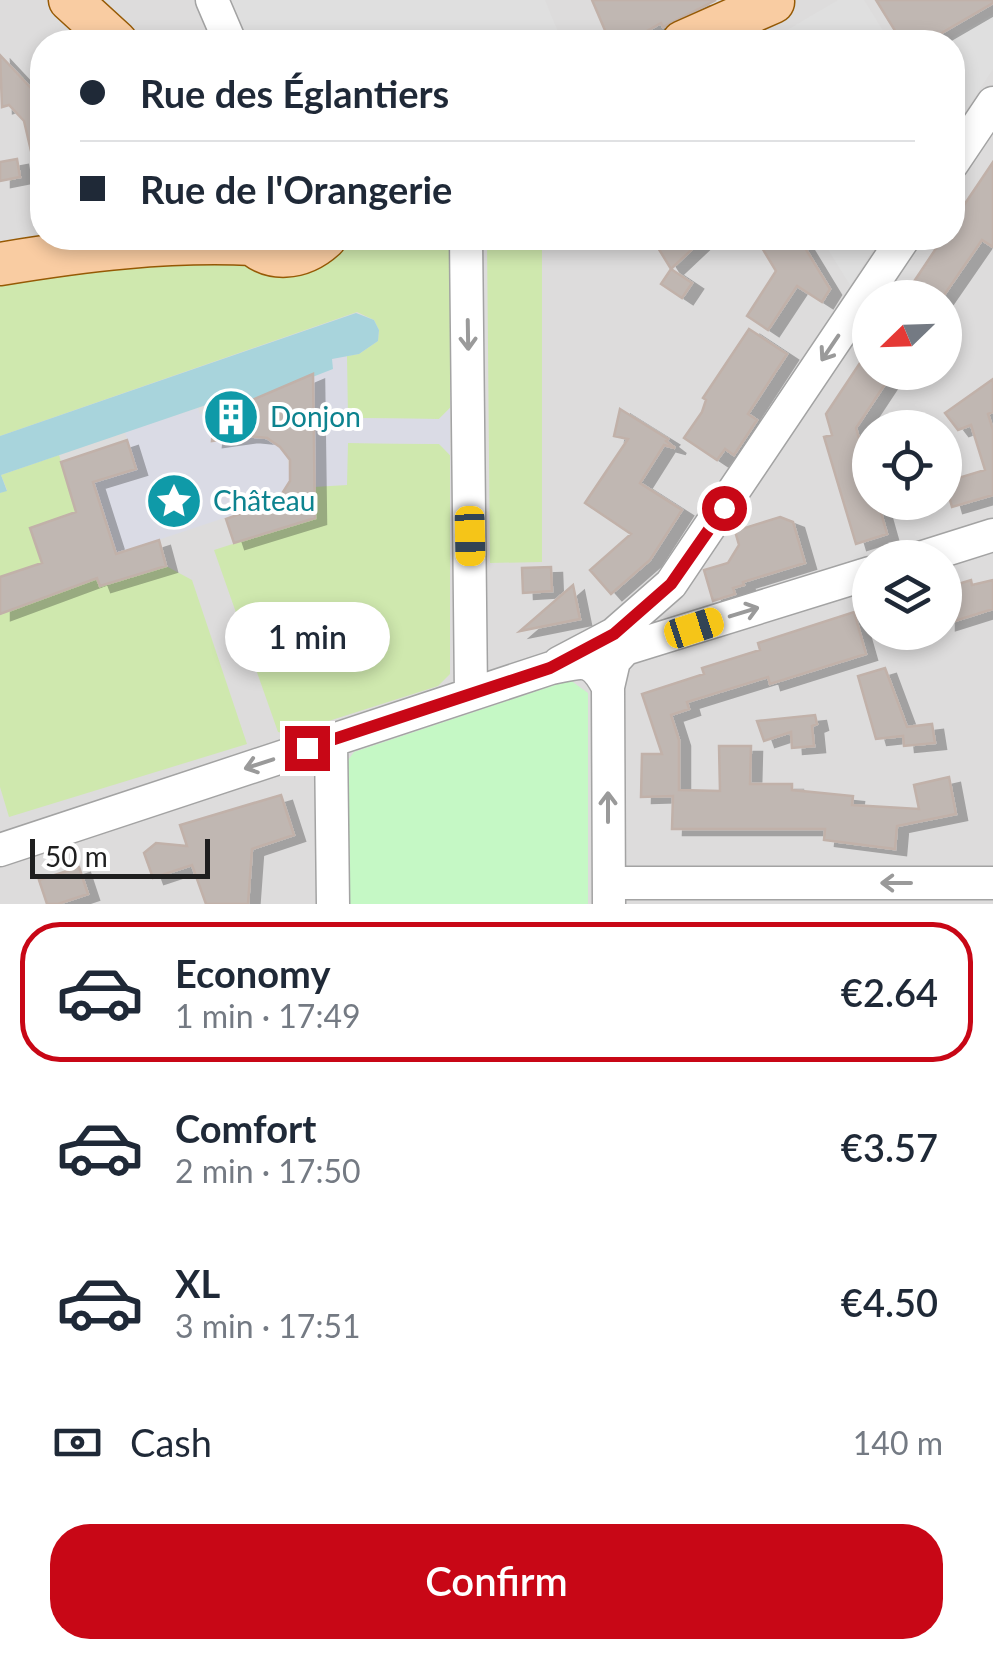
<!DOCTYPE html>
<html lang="en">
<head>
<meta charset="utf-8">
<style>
	body { margin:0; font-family:Lato,sans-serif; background:#f6f6f7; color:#1f2937; height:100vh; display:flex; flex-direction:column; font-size:38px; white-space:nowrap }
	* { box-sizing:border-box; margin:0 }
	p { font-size:32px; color:#747a83 }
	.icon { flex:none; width:55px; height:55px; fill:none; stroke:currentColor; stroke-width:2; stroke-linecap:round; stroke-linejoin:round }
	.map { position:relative; height:904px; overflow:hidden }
	.side { display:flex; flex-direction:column; background:#fff; flex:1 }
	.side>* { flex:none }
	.banner { position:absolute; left:30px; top:30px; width:935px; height:220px; border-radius:40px; box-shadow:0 5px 15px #0003; display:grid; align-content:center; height:220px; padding:0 50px; background:#fff }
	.needle { width:65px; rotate:247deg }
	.controls { position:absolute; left:852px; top:280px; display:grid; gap:20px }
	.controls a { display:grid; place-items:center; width:110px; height:110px; border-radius:50%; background:#fff; box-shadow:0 5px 15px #0003; font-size:50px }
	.scale { position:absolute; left:30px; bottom:25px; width:180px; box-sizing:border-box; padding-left:10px; border:5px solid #1f1f1f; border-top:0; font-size:28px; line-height:35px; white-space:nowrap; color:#1f1f1f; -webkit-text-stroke:8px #fff; paint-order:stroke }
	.end { position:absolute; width:45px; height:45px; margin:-22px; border:12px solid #c80716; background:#fff; box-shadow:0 0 0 5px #fff }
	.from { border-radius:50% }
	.bubble { position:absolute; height:70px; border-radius:35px; background:#fff; box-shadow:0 5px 15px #0003; font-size:32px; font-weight:600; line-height:70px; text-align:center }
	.car { position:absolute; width:30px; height:60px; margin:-30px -15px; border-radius:12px; box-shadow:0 0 8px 2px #0007; background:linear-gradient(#f5c518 24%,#345 0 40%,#f5c518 0 76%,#345 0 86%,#f5c518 0) }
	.banner b { display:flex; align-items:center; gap:35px; height:95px; font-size:38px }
	.banner b+b { border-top:2px solid #e0e1e3 }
	.banner i { width:25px; height:25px; background:#1f2937 }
	ul { padding:18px 0 0; list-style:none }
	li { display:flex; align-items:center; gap:30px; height:140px; margin:0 20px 15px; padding:0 30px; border:5px solid transparent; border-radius:40px }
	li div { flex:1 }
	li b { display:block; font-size:38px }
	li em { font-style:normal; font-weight:600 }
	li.active { border-color:#c80716 }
	li>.icon { width:90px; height:90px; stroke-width:1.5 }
	.pay { display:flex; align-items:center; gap:25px; height:110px; padding:0 50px; font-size:38px }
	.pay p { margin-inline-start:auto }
	.button { display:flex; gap:20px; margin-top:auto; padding:20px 50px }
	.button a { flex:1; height:115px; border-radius:40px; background:#c80716; color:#fff; font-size:40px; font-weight:600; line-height:115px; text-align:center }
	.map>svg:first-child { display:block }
	.residential { fill:#dddcdc; fill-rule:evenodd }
	.grass { fill:#cfe8ae }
	.park { fill:#c5f8c5 }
	.parking { fill:#dfdfdf }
	.plaza { fill:#dadbe5 }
	.water { fill:#a8d4dc }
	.building { fill:#c0b7b2; stroke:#c1b1a9; stroke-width:2.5; filter:url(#shadow) }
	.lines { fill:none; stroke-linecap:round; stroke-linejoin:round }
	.minor-casing { stroke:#a3a3a3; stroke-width:35 }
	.major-casing { stroke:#965a05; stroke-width:45 }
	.minor { stroke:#fff; stroke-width:32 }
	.major { stroke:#f9cca2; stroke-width:42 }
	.oneway { stroke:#9a9a9a }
	.route { stroke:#c80716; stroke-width:12 }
	.labels { text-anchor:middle; stroke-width:8; stroke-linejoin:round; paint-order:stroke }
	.culture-label { font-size:28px; fill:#0d838f; stroke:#fff; text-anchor:start }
</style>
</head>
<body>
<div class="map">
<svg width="993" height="904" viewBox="0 0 993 904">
	<defs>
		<filter id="shadow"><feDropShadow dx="11" dy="6" stdDeviation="0" flood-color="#0004"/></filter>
	</defs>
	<rect width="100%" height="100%" fill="#f0ece6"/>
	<path class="residential" d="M0,0H993V904H0ZM42,42H952V238H42ZM870,298H945V372H870ZM870,428H945V502H870ZM870,558H945V632H870Z"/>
	<path class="grass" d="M342,238H450V408L439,419L347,418V356L359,354L378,341L379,330L374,320L357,312L0,436V276Z
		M487,238H542V562L490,563Z
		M347,443L440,444L450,455V674L438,686L288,734L278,732L214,550L314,518V487Z
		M59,455L100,586L166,566L192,580L247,744L9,817L0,787V614L32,602L0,577V493L7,490L1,475Z"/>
	<path class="park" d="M570,680L588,693V904H350L348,760L354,752Z"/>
	<path class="parking" d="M228,0H545L562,42H245Z
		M838,0H864L890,42H767Z
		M993,14V69L953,130L952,42H945Z
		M821,238H881L850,285Z"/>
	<path class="plaza" d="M347,356L348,418L439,419L450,408V455L439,444L348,443L347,485L314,487L313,437L287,455L290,481L278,500L116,554L93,482L136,468L125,432L198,408L200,414L209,417L215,432L230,439L313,424V374L332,369L331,359Z"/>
	<path class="water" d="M356,313L374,320L379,330L378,341L359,354L332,359L333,369L248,402C236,392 224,392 212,403L1,475L7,491L0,493V436Z"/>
	<path class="building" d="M592,0H716L663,27L661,23L628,42H610Z
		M876,0H993V3L926,42H902Z
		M0,55L42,100V167L35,168L24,121L9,105L2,107Z
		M17,159L20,177L0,181V162Z
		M993,162V247L982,240L942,298H903L943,238H952V223Z
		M652,238H704L671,269Z
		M756,238H799L830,289L822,302L797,286L768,330L747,316L776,271Z
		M671,269L692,283L682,298L661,284Z
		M749,329L787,354L748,414L757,420L734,455L725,449L717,460L684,438L702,412L706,400L703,398Z
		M870,348V372H893L856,428L870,475V502H878L887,534L856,544L824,437L832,435L826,414Z
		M313,374L315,518L234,543L226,519L278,500L290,481V460L280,447L267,438L247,436L212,441L213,430L205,410L221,396L233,394L250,401Z
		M993,379V412L988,414L993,430V495L952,507L945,482L985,470L971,425L958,430L945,413Z
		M620,409L668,439L666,441L675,448L664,445L640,483L682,510L650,560L611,594L590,570L631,534L585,503L628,439L614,436Z
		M127,440L136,469L93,482L116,554L159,540L166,566L100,586L97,578L0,614V577L42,563L30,528L76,512L61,462Z
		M780,517L793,522L805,563L743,582L744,585L733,588L735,594L713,601L704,570L728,563L739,545L735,531Z
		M551,567L552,591L523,593L522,568Z
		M971,580L972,585L993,580V609L945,624V588Z
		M573,585L580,619L520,631Z
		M854,612L866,654L770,684L768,677L687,702L689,709L671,715L679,740V790L720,791L719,746H751L750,784H792V790L853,796L852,805L919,809L914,785L949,777L956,814L897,826L895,849L824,840L825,829H672L673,796L641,797L642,754H662L642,694L704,674L702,668L760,650L758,643Z
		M885,668L907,727L932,724L935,743L904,746L903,736L876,739L858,676Z
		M815,715L817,724L812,726L814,746L792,748L791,732L764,741L757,721Z
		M281,795L294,835L252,849L248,904H206L192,865L153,878L144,853L156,843L187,846L180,825Z
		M79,867L88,894L58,904H47L39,880Z"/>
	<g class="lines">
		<g class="minor-casing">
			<path id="minor" d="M212,0L230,42
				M952,164L993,103
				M466,238L471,694
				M920,558L993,535
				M559,663L614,634L671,584L904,238
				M331,740L333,904
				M0,850L551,668C582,662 591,655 608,687
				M609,883H993
				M609,904L608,687L614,661L625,649L870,573"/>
		</g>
		<g class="major-casing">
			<path id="major" d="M70,0L116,42
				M683,42L773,2
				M247,238C269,264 302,259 325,238
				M0,264C84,250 167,240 253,244"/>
		</g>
		<use href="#minor" class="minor"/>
		<use href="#major" class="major"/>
	</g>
	<defs><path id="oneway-shaft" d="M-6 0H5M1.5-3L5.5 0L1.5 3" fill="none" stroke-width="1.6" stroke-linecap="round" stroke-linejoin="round" transform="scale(2.5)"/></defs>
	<g class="oneway">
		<use href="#oneway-shaft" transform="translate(468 335) rotate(89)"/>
		<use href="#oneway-shaft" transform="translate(830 348) rotate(124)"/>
		<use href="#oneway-shaft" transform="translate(744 612) rotate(-17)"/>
		<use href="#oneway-shaft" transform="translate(259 764) rotate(162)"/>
		<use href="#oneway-shaft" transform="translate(608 807) rotate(-90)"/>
		<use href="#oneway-shaft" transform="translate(896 883) rotate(-180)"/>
	</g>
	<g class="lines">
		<path class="route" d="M307,748L550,668L614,634L671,584L724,508"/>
	</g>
	<defs>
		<g id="building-disc" transform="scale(2.875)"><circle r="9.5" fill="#0f9aa8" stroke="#fff"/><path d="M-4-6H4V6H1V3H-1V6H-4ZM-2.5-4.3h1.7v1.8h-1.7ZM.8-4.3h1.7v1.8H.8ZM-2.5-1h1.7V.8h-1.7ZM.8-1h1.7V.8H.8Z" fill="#fff"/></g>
		<g id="sight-disc" transform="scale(2.875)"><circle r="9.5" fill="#0f9aa8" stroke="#fff"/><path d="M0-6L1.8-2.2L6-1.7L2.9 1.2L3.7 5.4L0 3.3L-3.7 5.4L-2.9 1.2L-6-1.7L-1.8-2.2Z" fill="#fff"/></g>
	</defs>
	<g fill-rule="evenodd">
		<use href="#building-disc" x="231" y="417"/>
		<use href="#sight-disc" x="174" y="501"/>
	</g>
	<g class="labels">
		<g class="culture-label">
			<text x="270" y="427">Donjon</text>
			<text x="213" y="511">Château</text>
		</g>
	</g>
</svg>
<div class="controls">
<a><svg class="needle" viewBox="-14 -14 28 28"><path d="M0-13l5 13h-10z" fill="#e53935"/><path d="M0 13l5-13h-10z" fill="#747a83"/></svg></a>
<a><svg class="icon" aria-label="locate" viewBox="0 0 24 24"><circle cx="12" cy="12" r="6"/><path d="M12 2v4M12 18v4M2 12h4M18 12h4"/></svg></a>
<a><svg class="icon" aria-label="layers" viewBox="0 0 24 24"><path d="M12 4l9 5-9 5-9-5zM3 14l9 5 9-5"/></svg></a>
</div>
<div class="scale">50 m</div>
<i class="end from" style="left:724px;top:508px"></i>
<i class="end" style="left:307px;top:748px"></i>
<div class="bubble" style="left:225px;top:602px;width:165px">1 min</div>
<i class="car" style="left:470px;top:536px;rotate:179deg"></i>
<i class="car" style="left:694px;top:628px;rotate:72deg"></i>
<div class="banner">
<b><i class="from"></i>Rue des Églantiers</b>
<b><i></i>Rue de l'Orangerie</b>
</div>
</div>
<section class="side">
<ul>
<li class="active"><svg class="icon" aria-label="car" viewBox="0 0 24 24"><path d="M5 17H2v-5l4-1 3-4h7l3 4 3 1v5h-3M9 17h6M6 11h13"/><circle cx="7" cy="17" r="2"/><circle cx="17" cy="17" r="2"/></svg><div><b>Economy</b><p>1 min · 17:49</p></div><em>€2.64</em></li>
<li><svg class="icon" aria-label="car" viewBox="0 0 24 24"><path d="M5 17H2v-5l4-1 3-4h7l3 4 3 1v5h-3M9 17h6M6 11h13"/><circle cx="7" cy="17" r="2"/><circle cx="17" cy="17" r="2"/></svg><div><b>Comfort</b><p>2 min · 17:50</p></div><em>€3.57</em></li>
<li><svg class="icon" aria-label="car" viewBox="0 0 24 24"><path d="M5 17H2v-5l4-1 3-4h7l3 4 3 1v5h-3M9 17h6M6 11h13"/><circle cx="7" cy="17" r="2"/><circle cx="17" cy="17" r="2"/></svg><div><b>XL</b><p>3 min · 17:51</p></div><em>€4.50</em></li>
</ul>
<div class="pay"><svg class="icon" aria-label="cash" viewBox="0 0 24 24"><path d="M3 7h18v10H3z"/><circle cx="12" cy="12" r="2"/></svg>Cash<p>140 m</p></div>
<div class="button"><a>Confirm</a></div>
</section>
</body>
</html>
